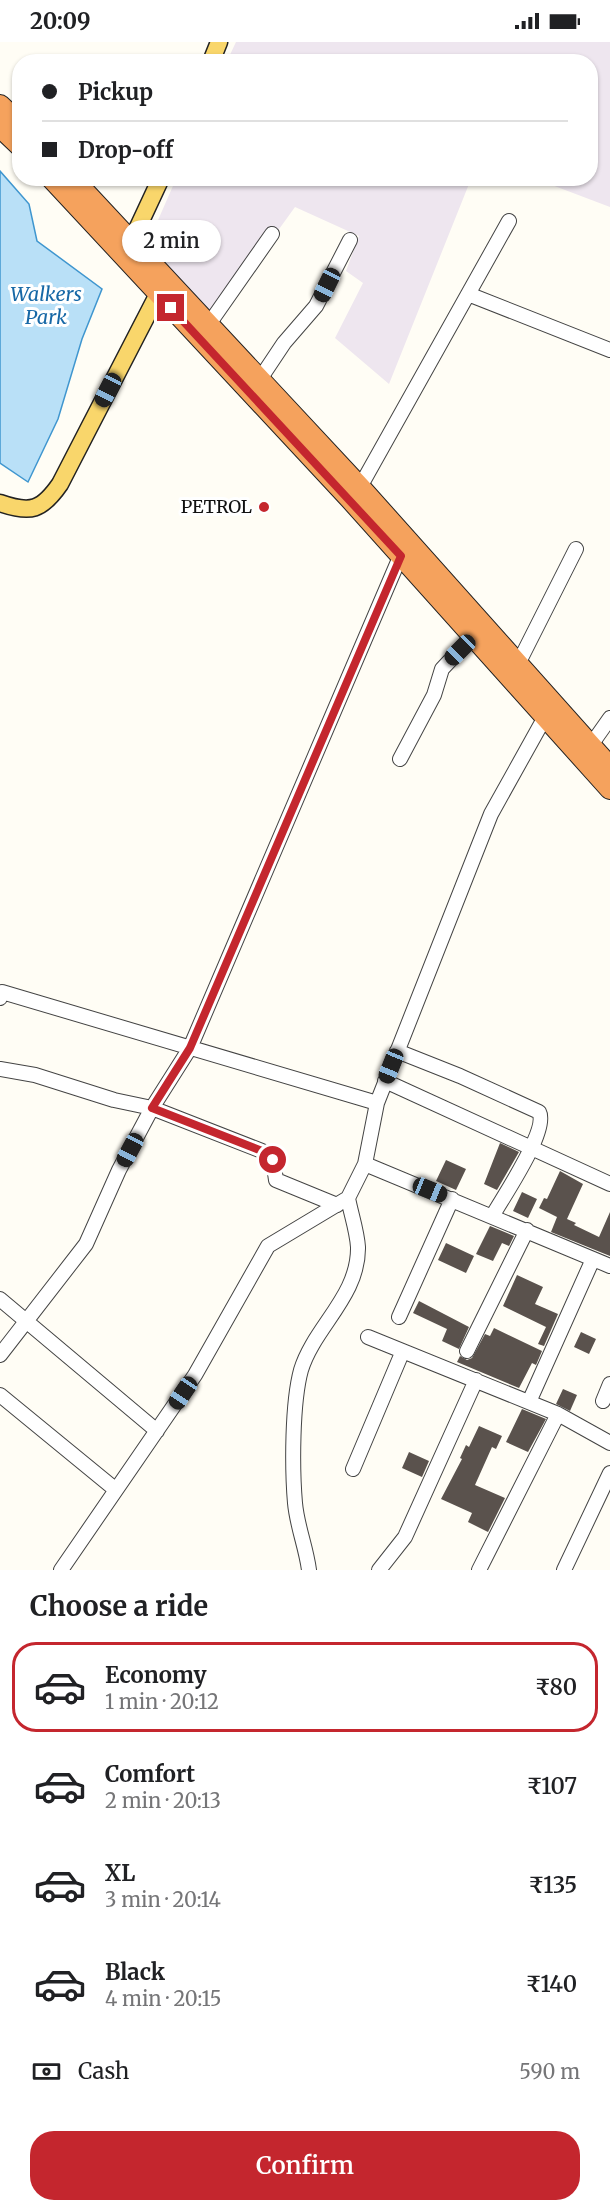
<!DOCTYPE html>
<html lang="en">
<head>
<meta charset="utf-8">
<style>
	body { margin:0; font-family:Merriweather,serif; background:#f6f6f6; color:#202124; height:100vh; display:flex; flex-direction:column; font-size:22px; white-space:nowrap }
	* { box-sizing:border-box; margin:0 }
	p { font-size:20px; color:#757577 }
	.icon { flex:none; width:33px; height:33px; fill:none; stroke:currentColor; stroke-width:2; stroke-linecap:round; stroke-linejoin:round }
	.map { position:relative; height:1528px; overflow:hidden }
	.sheet { display:flex; flex-direction:column; background:#fff; flex:1 }
	.sheet>* { flex:none }
	.top-card { position:absolute; left:12px; top:12px; width:586px; height:132px; border-radius:24px; box-shadow:0 2px 4px #0004; display:grid; align-content:center; height:132px; padding:0 30px; background:#fff }
	.end { position:absolute; width:27px; height:27px; margin:-14px; border:8px solid #c4262e; background:#fff; box-shadow:0 0 0 3px #fff }
	.from { border-radius:50% }
	.bubble { position:absolute; height:42px; border-radius:21px; background:#fff; box-shadow:0 2px 4px #0004; font-size:20px; font-weight:600; line-height:42px; text-align:center }
	.car { position:absolute; width:18px; height:36px; margin:-18px -9px; border-radius:8px; box-shadow:0 0 4px 2px #0007; background:linear-gradient(#222 24%,#8ab4d8 0 40%,#222 0 76%,#8ab4d8 0 86%,#222 0) }
	.top-card b { display:flex; align-items:center; gap:21px; height:57px; font-size:22px }
	.top-card b+b { border-top:2px solid #e0e0e0 }
	.top-card i { width:15px; height:15px; background:#202124 }
	ul { padding:0; list-style:none }
	li { display:flex; align-items:center; gap:18px; height:90px; margin:0 12px 9px; padding:0 18px; border:3px solid transparent; border-radius:24px }
	li div { flex:1 }
	li b { display:block; font-size:22px }
	li em { font-style:normal; font-weight:600 }
	li.current { border-color:#c4262e }
	li>.icon { width:54px; height:54px; stroke-width:1.5 }
	h2 { padding:0 30px; font-size:27px; line-height:72px }
	.pay { display:flex; align-items:center; gap:15px; height:66px; padding:0 30px; font-size:22px }
	.pay p { margin-inline-start:auto }
	.action { display:flex; gap:12px; margin-top:auto; padding:12px 30px }
	.action a { flex:1; height:69px; border-radius:24px; background:#c4262e; color:#fff; font-size:24px; font-weight:600; line-height:69px; text-align:center }
	.status { display:flex; justify-content:space-between; align-items:center; height:42px; padding:0 30px; background:#fff; direction:ltr }
	.status svg { height:16px; fill:currentColor }
	.map>svg:first-child { display:block }
	.industrial { fill:#eee6ef }
	.water { fill:#b9e0f7; stroke:#3f96cf; stroke-width:1.5 }
	.building { fill:#5a524d }
	.lines { fill:none; stroke-linecap:round; stroke-linejoin:round }
	.minor-casing { stroke:#444; stroke-width:16 }
	.major-casing { stroke:#222; stroke-width:19 }
	.highway-casing { stroke:#222; stroke-width:22 }
	.minor { stroke:#fff; stroke-width:14 }
	.major { stroke:#f9d66b; stroke-width:16 }
	.highway { stroke:#f5a25d; stroke-width:20 }
	.route { stroke:#c4262e; stroke-width:8 }
	.poi-dot { fill:#c4262e; stroke:#fff; stroke-width:2 }
	.labels { text-anchor:middle; stroke-width:6; stroke-linejoin:round; paint-order:stroke }
	.poi-label { font-size:18px; fill:#111; stroke:#fff; text-anchor:end }
	.water-label { font-size:20px; font-style:italic; fill:#1768a6; stroke:#fff }
</style>
</head>
<body>
<div class="status"><b>20:09</b><svg viewBox="0 0 49 12"><path d="M0 12V9h3v3zM5 12V6h3v6zM10 12V3h3v9zM15 12V0h3v12zM26 1h20v11H26zM47 4h2v5h-2z"/></svg></div>
<div class="map">
<svg width="610" height="1528" viewBox="0 0 610 1528">
	<rect width="100%" height="100%" fill="#fffdf5"/>
	<path class="industrial" d="M236,0H610V165L536,137L591,136V20L227,19Z
		M176,137H471L389,342L335,296L363,241L346,229L359,194L295,165L215,276L148,201Z"/>
	<path class="water" d="M0,129L29,162L37,199L102,247L82,297L58,377L28,440L0,421Z"/>
	<path class="building" d="M500,1101L519,1110L497,1148L484,1142Z
		M446,1118L466,1127L456,1148L436,1139Z
		M560,1129L583,1142L567,1177L576,1181L574,1183L599,1195L610,1170V1214L551,1190L557,1175L539,1166L544,1156L547,1157Z
		M522,1150L537,1157L528,1176L513,1169Z
		M490,1184L514,1194L509,1204L502,1201L493,1219L476,1212Z
		M446,1201L474,1214L466,1231L438,1218Z
		M517,1233L543,1245L535,1262L558,1272L544,1304L538,1302L546,1285L503,1264Z
		M419,1259L469,1285L459,1307L442,1299L447,1287L413,1271Z
		M494,1286L542,1309L536,1323L532,1321L519,1346L457,1320L460,1314L467,1318L472,1316L485,1292L490,1294Z
		M581,1290L596,1297L589,1312L574,1305Z
		M563,1347L577,1353L570,1369L556,1362Z
		M522,1367L546,1377L528,1410L506,1400Z
		M479,1384L502,1394L496,1407L492,1405L475,1443L505,1456L488,1490L468,1480L472,1471L441,1457L462,1417L460,1416L466,1403L469,1405Z
		M409,1410L429,1419L422,1435L402,1426Z"/>
	<g class="lines">
		<g class="minor-casing">
			<path id="minor" d="M468,252L610,308
				M209,282L272,192
				M260,337L284,301L316,264L350,198
				M360,445L509,179
				M518,622L576,507
				M545,675L491,772L377,1061L365,1122L610,1224
				M586,710L610,676
				M400,717L434,653L442,627L473,594
				M0,956L2,950L377,1061
				M397,1009L460,1034L539,1070C549,1088 503,1155 493,1173
				M0,1027L35,1033L114,1058L152,1066L262,1109L273,1117L276,1138L337,1163
				M385,1039L610,1142
				M0,1257L157,1389
				M399,1275L452,1157
				M368,1295L558,1372L610,1401
				M467,1309L527,1188
				M0,1313L86,1202L119,1128L152,1066L190,1006L403,508
				M0,1353L116,1448
				M603,1359L610,1342
				M529,1360L593,1217
				M353,1427L402,1311
				M61,1528L195,1333L268,1204L348,1156L365,1122
				M309,1528C306,1505 297,1484 295,1461C292,1426 292,1361 301,1328C314,1285 359,1254 358,1205C357,1189 351,1172 348,1156
				M379,1528L405,1495L476,1338
				M479,1528L558,1372
				M564,1528L610,1431"/>
		</g>
		<g class="major-casing">
			<path id="major" d="M211,20L219,0
				M126,211L161,136
				M0,461C31,472 42,468 60,442L158,252"/>
		</g>
		<g class="highway-casing">
			<path id="highway" d="M0,63L20,82
				M0,85L20,104
				M51,136L350,457L610,747
				M72,136L360,445L610,725"/>
		</g>
		<use href="#minor" class="minor"/>
		<use href="#major" class="major"/>
		<use href="#highway" class="highway"/>
	</g>
	<g class="lines">
		<path class="route" d="M171,266L401,514L190,1006L152,1066L262,1109L273,1118"/>
	</g>
	<circle class="poi-dot" cx="264" cy="465" r="6"/>
	<g class="labels">
		<g class="poi-label">
			<text x="252" y="471">PETROL</text>
		</g>
		<g class="water-label">
			<text x="46" y="259">Walkers<tspan x="46" dy="23">Park</tspan></text>
		</g>
	</g>
</svg>
<i class="end from" style="left:273px;top:1118px"></i>
<i class="end" style="left:171px;top:266px"></i>
<div class="bubble" style="left:122px;top:178px;width:99px">2 min</div>
<i class="car" style="left:327px;top:243px;rotate:206deg"></i>
<i class="car" style="left:108px;top:348px;rotate:207deg"></i>
<i class="car" style="left:460px;top:608px;rotate:225deg"></i>
<i class="car" style="left:391px;top:1024px;rotate:202deg"></i>
<i class="car" style="left:130px;top:1108px;rotate:208deg"></i>
<i class="car" style="left:430px;top:1148px;rotate:112deg"></i>
<i class="car" style="left:183px;top:1351px;rotate:214deg"></i>
<div class="top-card">
<b><i class="from"></i>Pickup</b>
<b><i></i>Drop-off</b>
</div>
</div>
<section class="sheet">
<h2>Choose a ride</h2>
<ul>
<li class="current"><svg class="icon" aria-label="car" viewBox="0 0 24 24"><path d="M5 17H2v-5l4-1 3-4h7l3 4 3 1v5h-3M9 17h6M6 11h13"/><circle cx="7" cy="17" r="2"/><circle cx="17" cy="17" r="2"/></svg><div><b>Economy</b><p>1 min · 20:12</p></div><em>₹80</em></li>
<li><svg class="icon" aria-label="car" viewBox="0 0 24 24"><path d="M5 17H2v-5l4-1 3-4h7l3 4 3 1v5h-3M9 17h6M6 11h13"/><circle cx="7" cy="17" r="2"/><circle cx="17" cy="17" r="2"/></svg><div><b>Comfort</b><p>2 min · 20:13</p></div><em>₹107</em></li>
<li><svg class="icon" aria-label="car" viewBox="0 0 24 24"><path d="M5 17H2v-5l4-1 3-4h7l3 4 3 1v5h-3M9 17h6M6 11h13"/><circle cx="7" cy="17" r="2"/><circle cx="17" cy="17" r="2"/></svg><div><b>XL</b><p>3 min · 20:14</p></div><em>₹135</em></li>
<li><svg class="icon" aria-label="car" viewBox="0 0 24 24"><path d="M5 17H2v-5l4-1 3-4h7l3 4 3 1v5h-3M9 17h6M6 11h13"/><circle cx="7" cy="17" r="2"/><circle cx="17" cy="17" r="2"/></svg><div><b>Black</b><p>4 min · 20:15</p></div><em>₹140</em></li>
</ul>
<div class="pay"><svg class="icon" aria-label="cash" viewBox="0 0 24 24"><path d="M3 7h18v10H3z"/><circle cx="12" cy="12" r="2"/></svg>Cash<p>590 m</p></div>
<div class="action"><a>Confirm</a></div>
</section>
</body>
</html>
